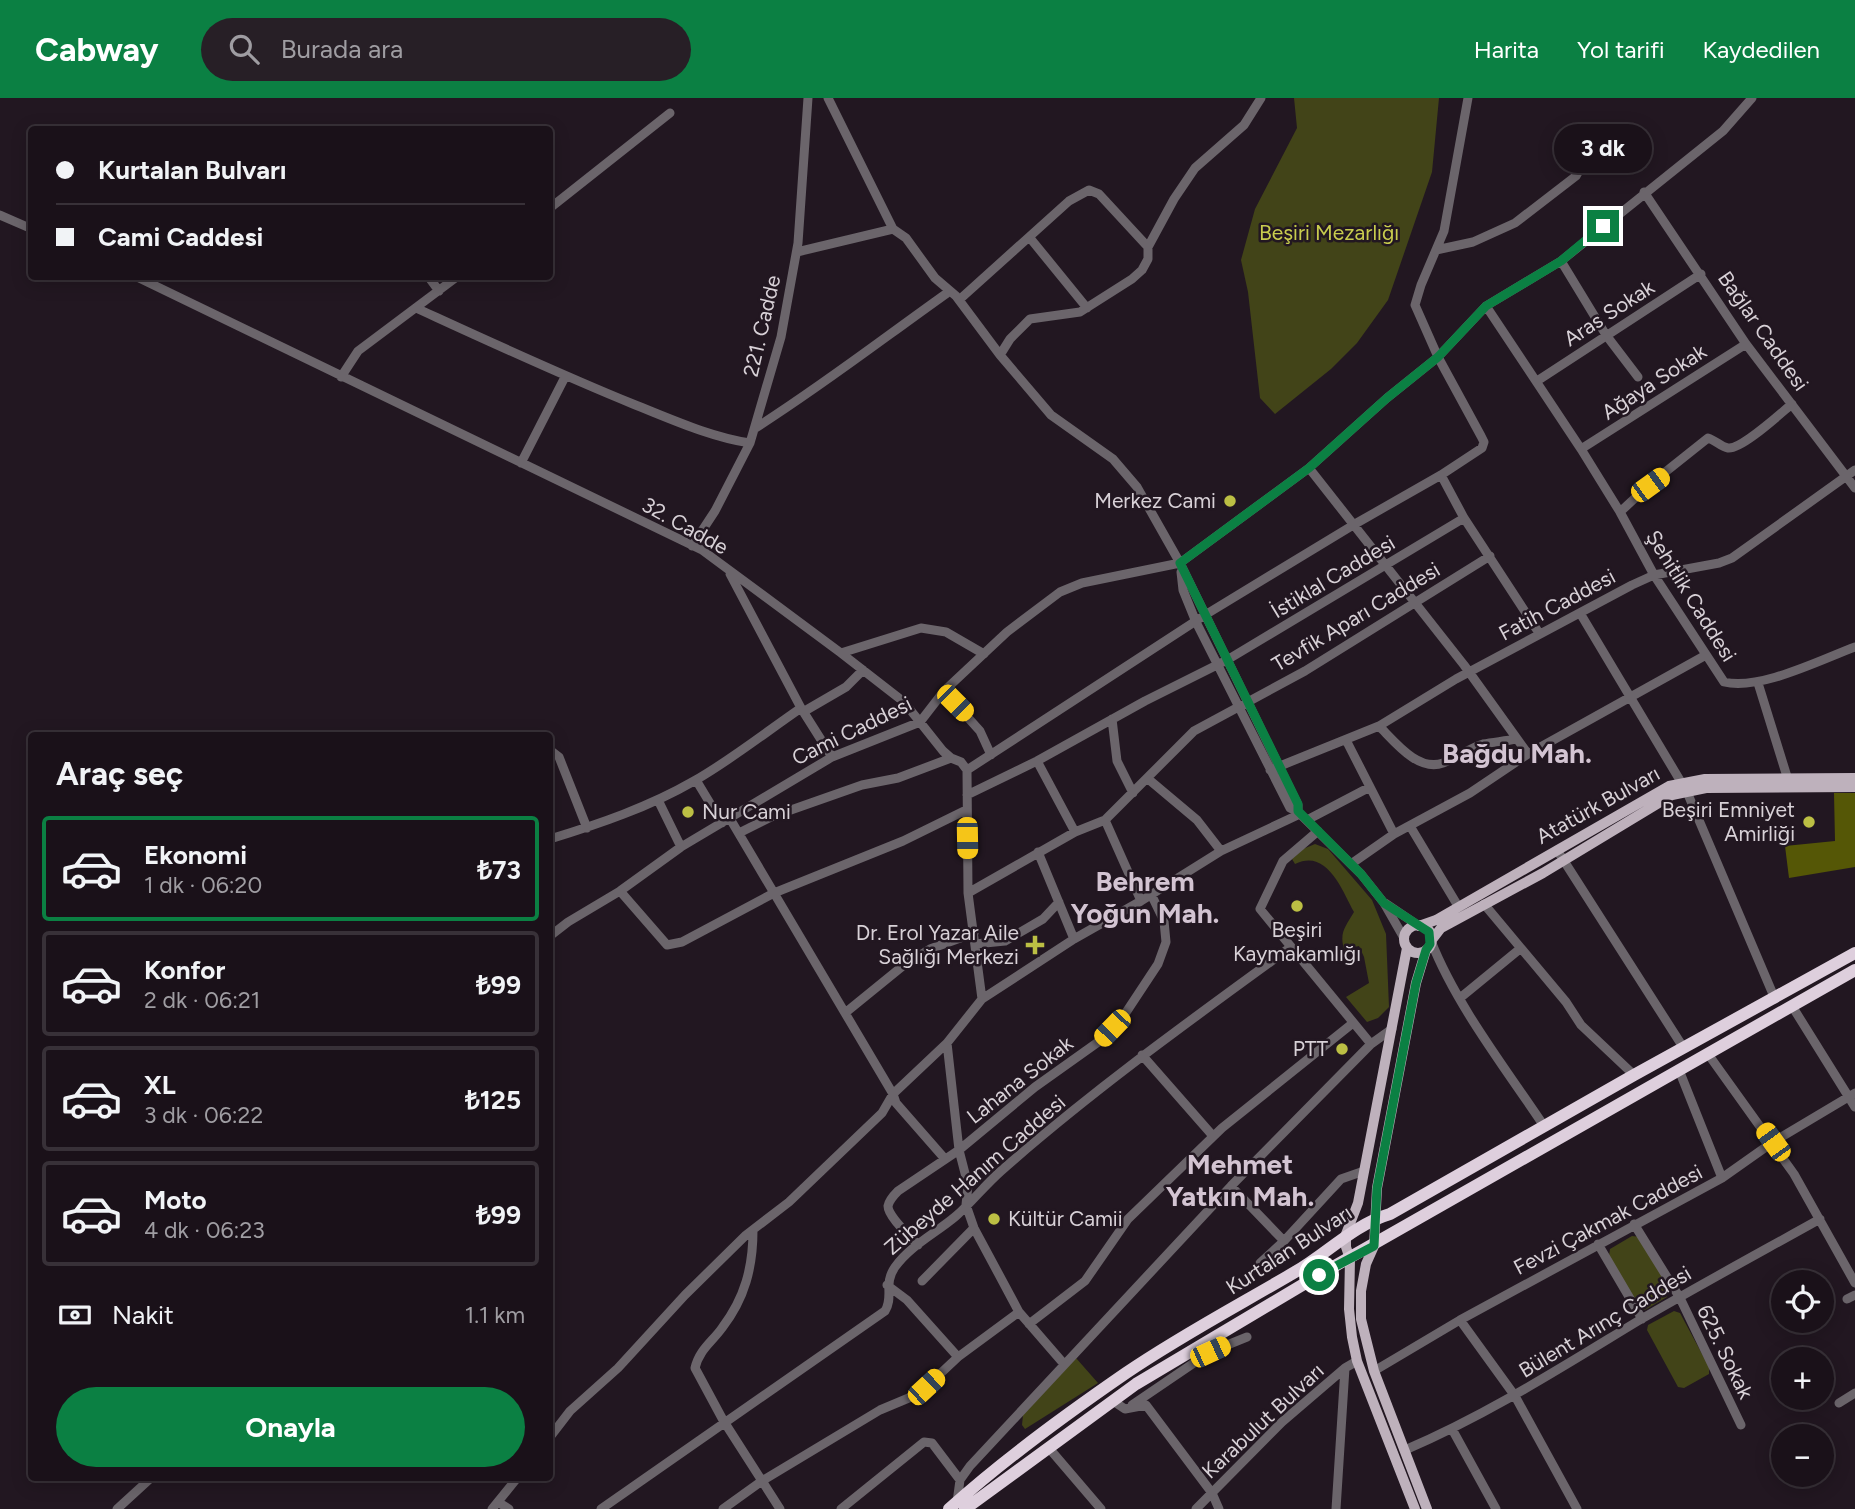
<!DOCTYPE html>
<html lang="tr">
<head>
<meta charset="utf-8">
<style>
	body { margin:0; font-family:Figtree,sans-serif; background:#271f26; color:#f1f3f6; height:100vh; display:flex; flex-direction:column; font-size:26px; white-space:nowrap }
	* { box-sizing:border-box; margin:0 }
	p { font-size:23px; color:#9f9da2 }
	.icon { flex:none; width:38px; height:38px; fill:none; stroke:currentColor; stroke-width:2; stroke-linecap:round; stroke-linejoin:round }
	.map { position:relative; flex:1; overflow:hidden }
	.panel { position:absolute; left:28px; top:634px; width:525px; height:749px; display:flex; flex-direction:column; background:#1a1119; border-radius:7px; box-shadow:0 4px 18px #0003,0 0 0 2px #383138 }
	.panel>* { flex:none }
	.top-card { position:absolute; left:28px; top:28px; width:525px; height:154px; border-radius:7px; box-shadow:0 4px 18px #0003,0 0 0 2px #383138; display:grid; align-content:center; height:154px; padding:0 28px; background:#1a1119 }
	.buttons { position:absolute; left:1771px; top:1172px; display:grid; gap:14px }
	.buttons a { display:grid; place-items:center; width:63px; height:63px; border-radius:50%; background:#1a1119; box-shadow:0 4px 18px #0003,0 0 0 2px #383138; font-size:35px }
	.end { position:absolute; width:32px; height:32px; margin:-16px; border:9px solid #0b8043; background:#fff; box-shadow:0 0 0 4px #fff }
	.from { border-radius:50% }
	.bubble { position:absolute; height:49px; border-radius:24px; background:#1a1119; box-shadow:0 4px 18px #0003,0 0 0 2px #383138; font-size:23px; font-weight:700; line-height:49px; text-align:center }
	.car { position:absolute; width:21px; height:42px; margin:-21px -10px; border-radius:9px; box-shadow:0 0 5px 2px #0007; background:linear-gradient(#f5c518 24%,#345 0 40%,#f5c518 0 76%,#345 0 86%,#f5c518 0) }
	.top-card b { display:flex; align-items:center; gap:24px; height:66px; font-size:26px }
	.top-card b+b { border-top:2px solid #383138 }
	.top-card i { width:18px; height:18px; background:#f1f3f6 }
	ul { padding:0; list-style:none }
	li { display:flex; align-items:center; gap:21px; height:105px; margin:0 14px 10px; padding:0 14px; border:4px solid #383138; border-radius:7px }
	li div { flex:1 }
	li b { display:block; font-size:26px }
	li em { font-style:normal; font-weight:700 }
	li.active { border-color:#0b8043 }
	li>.icon { width:63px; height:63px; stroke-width:1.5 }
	h2 { padding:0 28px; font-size:32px; line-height:84px }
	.pay { display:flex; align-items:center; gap:18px; height:77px; padding:0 28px; font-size:26px }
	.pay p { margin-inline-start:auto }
	.button { display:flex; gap:14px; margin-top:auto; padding:14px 28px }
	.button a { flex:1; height:80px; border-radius:42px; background:#0b8043; color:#fff; font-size:28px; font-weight:700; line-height:80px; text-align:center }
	header { display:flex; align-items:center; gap:42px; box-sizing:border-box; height:98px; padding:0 35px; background:#0b8043; color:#fff }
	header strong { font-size:33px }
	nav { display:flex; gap:38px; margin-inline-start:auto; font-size:24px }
	.search { width:490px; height:63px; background:#271f26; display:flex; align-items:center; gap:18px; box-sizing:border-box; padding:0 24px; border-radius:38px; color:#9f9da2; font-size:26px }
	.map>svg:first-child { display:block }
	.green { fill:#424418 }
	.forest { fill:#555706 }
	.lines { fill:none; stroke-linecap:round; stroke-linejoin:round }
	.minor { stroke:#6b656b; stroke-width:9 }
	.major { stroke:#beb1bc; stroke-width:10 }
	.highway { stroke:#decfdd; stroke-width:12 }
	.route { stroke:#0b8043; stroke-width:9 }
	.poi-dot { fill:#bcbf44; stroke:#221721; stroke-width:2.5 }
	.labels { text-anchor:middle; stroke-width:5; stroke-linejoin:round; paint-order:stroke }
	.park-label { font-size:21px; fill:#c8cc4e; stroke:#221721 }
	.street-label { font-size:21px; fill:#d8d1d7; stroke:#221721 }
	.poi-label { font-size:21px; fill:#d8d1d7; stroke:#221721; text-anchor:end }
	.district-label { font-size:28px; font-weight:bold; fill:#d3c4d2; stroke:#221721 }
</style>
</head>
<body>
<header>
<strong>Cabway</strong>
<div class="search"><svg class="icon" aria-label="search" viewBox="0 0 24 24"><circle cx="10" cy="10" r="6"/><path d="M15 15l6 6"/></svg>Burada ara</div>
<nav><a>Harita</a><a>Yol tarifi</a><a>Kaydedilen</a></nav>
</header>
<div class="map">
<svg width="1855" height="1411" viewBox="0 0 1855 1411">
	<rect width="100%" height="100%" fill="#221721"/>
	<path class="green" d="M1294,0H1439L1432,74L1388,202L1357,245L1331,271L1275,316L1260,300L1248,194L1241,162L1255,111L1297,30Z
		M1315,746L1328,751L1372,802L1386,836L1389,909L1378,920L1367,924L1346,899L1369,885L1364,859L1359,848L1344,851C1339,834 1346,828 1354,814C1342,792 1327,750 1295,766L1292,761L1303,751Z
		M1632,1138L1641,1139L1669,1189L1667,1199L1645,1212L1640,1211L1609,1158L1610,1151Z
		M1674,1213L1680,1215L1709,1269V1276L1684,1290L1678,1289L1647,1232L1648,1227Z
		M1076,1260L1098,1285L1025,1331L1022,1327L1023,1317Z"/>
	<path class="forest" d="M1834,695H1855V769L1789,780L1785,748L1835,743Z"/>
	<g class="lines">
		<path class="minor" d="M828,0L893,131L906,140L935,180L956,198L1000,257L1051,317L1113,361L1137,389L1180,465L1298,707V714
			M1644,94L1746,246L1855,390
			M550,110L670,15
			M0,117L32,131
			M1030,140L1087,210
			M1436,152L1473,144L1515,125L1576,78L1590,53
			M797,154L893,131
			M1561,163L1606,237L1638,279
			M135,178L702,452L841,555L904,604L943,653L951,660L961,664L967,672L968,795L982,901
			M428,178L439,193
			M959,202L1069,103L1089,92L1099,96L1148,149
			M1486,208L1581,351L1620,414L1654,477L1724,584C1759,593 1820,562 1855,549
			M416,210C488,243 559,276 633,306C671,321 710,339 750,345
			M1000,257L1010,241L1030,221L1080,214L1132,181L1142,172L1148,161V149L1174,101L1195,70L1244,27L1261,0
			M341,279L358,253L458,178
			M1537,283L1701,176
			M754,331C822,288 885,239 950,193
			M1581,351L1746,246
			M521,365L565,279
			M1309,370L1464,567L1528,656
			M1441,377L1464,420L1539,535
			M1620,414L1649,387L1708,340C1715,342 1721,349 1728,350C1741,352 1781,315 1792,306
			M692,448L715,413L750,345L781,239L798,145L808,0
			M1181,474L1183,492L1196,524L1290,710L1298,714L1361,776L1384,805L1404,840
			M730,476L801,610L832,659
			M1580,515L1687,694L1775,901
			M841,555L921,530L946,534L984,556
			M1758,585L1789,685
			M944,593L980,633L991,657
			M803,614L846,589L863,572
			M1112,621L1117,663L1133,695
			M1379,628C1395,644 1418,674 1443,665C1457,660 1469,650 1483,646C1494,644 1506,643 1516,641
			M1346,642L1394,736
			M550,652L559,659L587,730
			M1037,663L1075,734
			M967,672L1205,517L1355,426L1441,377L1482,350L1484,344L1481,338L1438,259L1415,207L1421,187L1444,133L1468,0
			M1270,672L1379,628L1456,581L1632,487L1654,477L1719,465L1732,460L1855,372
			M1147,680L1197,722L1221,753
			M696,682L722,725
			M967,697L1037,663L1145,603L1227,562L1464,420
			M658,702L681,749
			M729,719L893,996L896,1005L945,1061
			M1105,722L1141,803
			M1307,722L1370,689
			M1410,728L1458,808
			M1318,733L1283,763L1260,811L1371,946
			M739,735L771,719L862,687L898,680L951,660
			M550,741C599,726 649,709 694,683C731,662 766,634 801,610
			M1557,752L1683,949
			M1038,754L1074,841
			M1351,766L1394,736L1470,695L1528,656L1706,557
			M620,793L667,847L682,844L774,795L903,743L966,712
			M968,795L1075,734L1105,722L1194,633L1305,573L1490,458
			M1385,805L1419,828
			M1484,806L1566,904L1581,927L1634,977
			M550,838L568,824L620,793L681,749L832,659L920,624L944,593L1007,534L1060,494L1082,485L1180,465L1309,370L1387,300L1438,259L1486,208L1561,163L1723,33L1752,0
			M1431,843C1456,907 1506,971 1544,1028
			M975,846L1005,843L1043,821L1059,804
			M1460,900L1521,850
			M1792,908L1855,1009
			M845,915L904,867L930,851L974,835
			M947,945L959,1052L968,1087L966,1107L974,1130L1019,1214L1064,1266
			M1708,956L1794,1076L1855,1185
			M1142,957L1213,1038
			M1679,972L1722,1080
			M1231,1088L1284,1143
			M1634,1126L1680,1200L1741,1327
			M753,1132C753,1169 745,1200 722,1230C712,1244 699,1252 695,1270L723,1322L780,1411
			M1598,1146L1642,1221
			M918,1147C911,1139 888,1119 888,1108C889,1102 894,1097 898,1093L959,1052L1035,989L1101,942L1123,919L1158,866L1166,844L1164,823L1151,796
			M1260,1165L1284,1143L1341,1081L1364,1073
			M922,1183L974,1130
			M887,1187L907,1202L958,1259
			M1847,1201L1855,1197
			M1460,1222L1515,1298L1577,1411
			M1029,1226L1085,1183L1128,1121L1222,1030L1353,925
			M1374,1273L1460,1222L1722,1080L1773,1044L1855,995
			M1113,1303L1125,1311L1146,1307L1212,1395L1219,1411
			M1839,1305L1855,1295
			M1132,1307L1210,1254L1247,1239
			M1452,1331L1496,1411
			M550,1339L570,1313L618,1270L685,1197L746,1137L789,1104L882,1015L893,996L947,945L982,901L1074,841L1141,803L1221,753L1300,716
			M1048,1349L1101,1411
			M1405,1352C1487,1317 1562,1269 1638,1223C1698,1188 1759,1155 1820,1121
			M498,1404L509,1411
			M957,1404L960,1382L970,1368L1231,1088L1371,946L1392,931
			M117,1411L152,1379
			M492,1411L518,1379
			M601,1411L885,1213C894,1199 883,1186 895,1169C911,1147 936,1135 956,1118C972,1104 985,1087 1001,1073C1093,992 1192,921 1291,849
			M723,1411L762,1383L880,1312L911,1299L926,1289L958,1259L1019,1214
			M841,1411L924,1344L932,1345L960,1382
			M1196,1411L1282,1324L1345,1270L1357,1263
			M1336,1411L1345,1270"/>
		<path class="major" d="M1404 841a14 14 0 1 1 28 0a14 14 0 1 1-28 0Z
			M1419,828L1436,822L1669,688L1705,681L1855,680
			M1431,843L1441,830L1543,775L1672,697L1706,690L1855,689
			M1407,850L1358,1105L1346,1136V1149L1350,1161L1349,1211L1352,1239L1357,1263L1415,1411
			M1426,852L1416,885L1377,1090L1374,1148L1366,1166L1361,1193V1221L1374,1273L1427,1411"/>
		<path class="highway" d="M949,1411C1004,1361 1065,1317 1126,1275C1180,1238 1239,1207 1295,1174C1328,1155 1353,1127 1390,1116L1634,977L1855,855
			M965,1411L1136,1286L1319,1177L1855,872"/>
	</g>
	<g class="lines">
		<path class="route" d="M1319,1177L1374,1148L1377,1090L1416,885L1426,852L1430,846L1429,834L1384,805L1361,776L1298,713V706L1180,465L1309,370L1387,300L1438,259L1486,208L1561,163L1603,128"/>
	</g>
	<g class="poi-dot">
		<circle cx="1230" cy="403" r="7"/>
		<circle cx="688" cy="714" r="7"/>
		<circle cx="1809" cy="724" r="7"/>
		<circle cx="1297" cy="808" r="7"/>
		<path d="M1031.5 836.5h7v7h7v7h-7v7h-7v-7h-7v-7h7z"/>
		<circle cx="1342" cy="951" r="7"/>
		<circle cx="994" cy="1121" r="7"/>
	</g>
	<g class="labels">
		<g class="park-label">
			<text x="1329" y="142">Beşiri Mezarlığı</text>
		</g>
		<g class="street-label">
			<text transform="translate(1609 215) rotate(-33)" y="7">Aras Sokak</text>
			<text transform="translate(762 228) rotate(-77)" y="7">221. Cadde</text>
			<text transform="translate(1763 233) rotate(55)" y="7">Bağlar Caddesi</text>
			<text transform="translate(1654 284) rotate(-33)" y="7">Ağaya Sokak</text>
			<text transform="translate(685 428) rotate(29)" y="7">32. Cadde</text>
			<text transform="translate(1333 479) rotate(-31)" y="7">İstiklal Caddesi</text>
			<text transform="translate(1691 498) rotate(58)" y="7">Şehitlik Caddesi</text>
			<text transform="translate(1557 507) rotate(-28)" y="7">Fatih Caddesi</text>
			<text transform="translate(1356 519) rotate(-31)" y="7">Tevfik Aparı Caddesi</text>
			<text transform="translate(852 633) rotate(-26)" y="7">Cami Caddesi</text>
			<text transform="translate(1598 707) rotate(-29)" y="7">Atatürk Bulvarı</text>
			<text transform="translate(1020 982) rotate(-38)" y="7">Lahana Sokak</text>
			<text transform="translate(975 1077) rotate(-41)" y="7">Zübeyde Hanım Caddesi</text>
			<text transform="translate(1608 1122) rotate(-28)" y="7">Fevzi Çakmak Caddesi</text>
			<text transform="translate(1289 1152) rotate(-33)" y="7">Kurtalan Bulvarı</text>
			<text transform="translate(1605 1224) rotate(-31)" y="7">Bülent Arınç Caddesi</text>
			<text transform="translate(1725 1254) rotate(64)" y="7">625. Sokak</text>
			<text transform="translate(1263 1323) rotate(-43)" y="7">Karabulut Bulvarı</text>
		</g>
		<g class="poi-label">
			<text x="1216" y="410">Merkez Cami</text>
			<text x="1795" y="719">Beşiri Emniyet<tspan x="1795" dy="24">Amirliği</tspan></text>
			<text x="702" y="721" text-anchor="start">Nur Cami</text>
			<text x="1297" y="839" text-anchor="middle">Beşiri<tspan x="1297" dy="24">Kaymakamlığı</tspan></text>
			<text x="1019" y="842">Dr. Erol Yazar Aile<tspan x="1019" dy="24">Sağlığı Merkezi</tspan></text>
			<text x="1328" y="958">PTT</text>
			<text x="1008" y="1128" text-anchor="start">Kültür Camii</text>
		</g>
		<g class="district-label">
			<text x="1517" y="665">Bağdu Mah.</text>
			<text x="1145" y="793">Behrem<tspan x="1145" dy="32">Yoğun Mah.</tspan></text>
			<text x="1240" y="1076">Mehmet<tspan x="1240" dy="32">Yatkın Mah.</tspan></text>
		</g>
	</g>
</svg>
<div class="buttons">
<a><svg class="icon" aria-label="locate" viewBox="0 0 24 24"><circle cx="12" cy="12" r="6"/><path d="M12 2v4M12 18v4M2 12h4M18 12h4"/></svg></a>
<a>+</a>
<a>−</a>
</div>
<i class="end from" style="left:1319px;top:1177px"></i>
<i class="end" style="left:1603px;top:128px"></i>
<div class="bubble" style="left:1554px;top:26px;width:98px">3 dk</div>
<i class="car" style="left:1650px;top:387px;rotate:54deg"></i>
<i class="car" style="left:955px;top:605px;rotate:135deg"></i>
<i class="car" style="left:967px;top:740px;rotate:179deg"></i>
<i class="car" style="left:1112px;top:930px;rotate:224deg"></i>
<i class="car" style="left:1773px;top:1044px;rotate:324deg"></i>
<i class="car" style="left:1210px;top:1254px;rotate:65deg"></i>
<i class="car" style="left:926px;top:1289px;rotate:47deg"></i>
<div class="top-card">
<b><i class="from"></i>Kurtalan Bulvarı</b>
<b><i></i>Cami Caddesi</b>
</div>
<section class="panel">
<h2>Araç seç</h2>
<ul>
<li class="active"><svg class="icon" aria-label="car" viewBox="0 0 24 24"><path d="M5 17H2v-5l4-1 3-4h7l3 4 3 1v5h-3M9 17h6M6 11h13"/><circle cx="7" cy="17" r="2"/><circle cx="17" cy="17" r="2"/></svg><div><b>Ekonomi</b><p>1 dk · 06:20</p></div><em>₺73</em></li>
<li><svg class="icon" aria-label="car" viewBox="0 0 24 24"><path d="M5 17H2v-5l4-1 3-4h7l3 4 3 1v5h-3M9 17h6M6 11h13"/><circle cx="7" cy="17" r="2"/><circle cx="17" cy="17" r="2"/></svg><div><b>Konfor</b><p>2 dk · 06:21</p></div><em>₺99</em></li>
<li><svg class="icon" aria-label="car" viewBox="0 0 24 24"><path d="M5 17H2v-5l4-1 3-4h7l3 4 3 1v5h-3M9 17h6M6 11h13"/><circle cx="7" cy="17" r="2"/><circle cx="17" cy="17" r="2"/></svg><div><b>XL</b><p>3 dk · 06:22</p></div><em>₺125</em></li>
<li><svg class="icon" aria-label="car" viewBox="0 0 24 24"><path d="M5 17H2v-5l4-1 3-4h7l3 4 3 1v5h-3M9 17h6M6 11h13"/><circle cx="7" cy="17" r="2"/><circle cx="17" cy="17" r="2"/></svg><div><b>Moto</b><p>4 dk · 06:23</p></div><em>₺99</em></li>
</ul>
<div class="pay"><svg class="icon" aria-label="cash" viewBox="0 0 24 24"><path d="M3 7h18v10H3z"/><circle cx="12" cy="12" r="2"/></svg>Nakit<p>1.1 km</p></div>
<div class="button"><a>Onayla</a></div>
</section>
</div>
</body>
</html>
